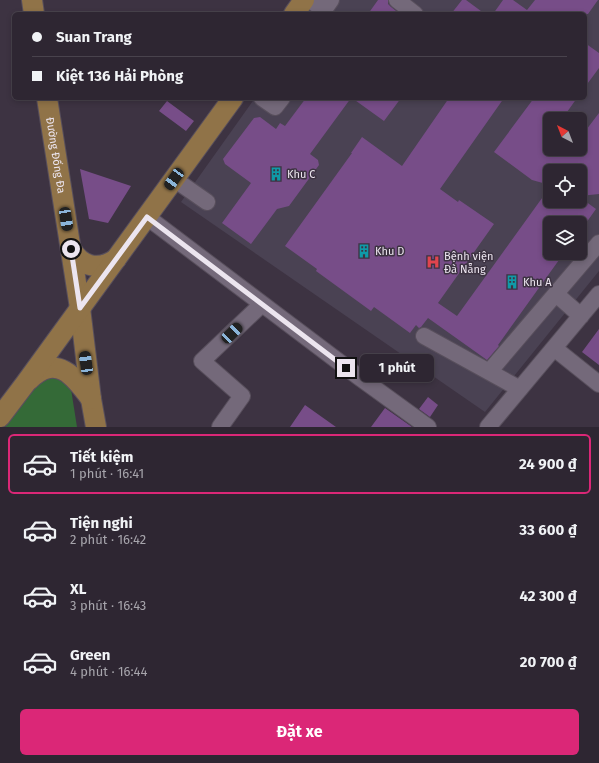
<!DOCTYPE html>
<html lang="vi">
<head>
<meta charset="utf-8">
<style>
	body { margin:0; font-family:"Fira Sans",sans-serif; background:#3a323e; color:#f1f3f6; height:100vh; display:flex; flex-direction:column; font-size:15px; white-space:nowrap }
	* { box-sizing:border-box; margin:0 }
	p { font-size:13px; color:#a7a5ac }
	.icon { flex:none; width:22px; height:22px; fill:none; stroke:currentColor; stroke-width:2; stroke-linecap:round; stroke-linejoin:round }
	.map { position:relative; height:427px; overflow:hidden }
	.details { display:flex; flex-direction:column; background:#2e2632; flex:1 }
	.details>* { flex:none }
	.top-card { position:absolute; left:12px; top:12px; width:575px; height:88px; border-radius:6px; box-shadow:0 2px 6px #0003,0 0 0 1px #49434d; display:grid; align-content:center; height:88px; padding:0 20px; background:#2e2632 }
	.needle { width:26px; rotate:318deg }
	.buttons { position:absolute; left:543px; top:112px; display:grid; gap:8px }
	.buttons a { display:grid; place-items:center; width:44px; height:44px; border-radius:6px; background:#2e2632; box-shadow:0 2px 6px #0003,0 0 0 1px #49434d; font-size:20px }
	.end { position:absolute; width:18px; height:18px; margin:-9px; border:5px solid #ece5ef; background:#111; box-shadow:0 0 0 2px #111 }
	.from { border-radius:50% }
	.bubble { position:absolute; height:28px; border-radius:6px; background:#2e2632; box-shadow:0 2px 6px #0003,0 0 0 1px #49434d; font-size:13px; font-weight:700; line-height:28px; text-align:center }
	.car { position:absolute; width:12px; height:24px; margin:-12px -6px; border-radius:5px; box-shadow:0 0 3px 1px #0007; background:linear-gradient(#222 24%,#8ab4d8 0 40%,#222 0 76%,#8ab4d8 0 86%,#222 0) }
	.top-card b { display:flex; align-items:center; gap:14px; height:38px; font-size:15px }
	.top-card b+b { border-top:1px solid #49434d }
	.top-card i { width:10px; height:10px; background:#f1f3f6 }
	ul { padding:7px 0 0; list-style:none }
	li { display:flex; align-items:center; gap:12px; height:60px; margin:0 8px 6px; padding:0 12px; border:2px solid transparent; border-radius:6px }
	li div { flex:1 }
	li b { display:block; font-size:15px }
	li em { font-style:normal; font-weight:700 }
	li.active { border-color:#db2777 }
	li>.icon { width:36px; height:36px; stroke-width:1.5 }
	.button { display:flex; gap:8px; margin-top:auto; padding:8px 20px }
	.button a { flex:1; height:46px; border-radius:6px; background:#db2777; color:#fff; font-size:16px; font-weight:700; line-height:46px; text-align:center }
	.map>svg:first-child { display:block }
	.medical { fill:#4a4253; fill-rule:evenodd }
	.green { fill:#346a37 }
	.building { fill:#774d88 }
	.lines { fill:none; stroke-linecap:round; stroke-linejoin:round }
	.minor-casing { stroke:#584f5c; stroke-width:18 }
	.major-casing { stroke:#584f5c; stroke-width:22 }
	.minor { stroke:#74697a; stroke-width:16 }
	.major { stroke:#907348; stroke-width:20 }
	.route { stroke:#ece5ef; stroke-width:5 }
	.labels { text-anchor:middle; stroke-width:3; stroke-linejoin:round; paint-order:stroke }
	.street-label { font-size:11px; fill:#ece5ef; stroke:#3d3342 }
	.poi-label { font-size:11px; fill:#ece5ef; stroke:#3d3342; text-anchor:start }
</style>
</head>
<body>
<div class="map">
<svg width="599" height="427" viewBox="0 0 599 427">
	<rect width="100%" height="100%" fill="#3d3342"/>
	<path class="medical" d="M325,0H599V271L485,412L181,202L255,98H585V14H315ZM550,119H580V149H550ZM550,171H580V201H550ZM550,223H580V253H550Z"/>
	<path class="green" d="M51,375L63,378L71,389L77,427H5L38,383Z"/>
	<path class="building" d="M378,0H388V4L391,7L400,14H368Z
		M462,0H466L485,14H451Z
		M503,0H513L527,10L535,0H598L588,14H493Z
		M585,43L599,53V68L585,87Z
		M306,98H351L310,154L318,160L319,165L289,206L277,209L251,244L222,223L251,183L225,164L223,159L254,118L260,117L276,129L280,123L285,126Z
		M352,98H401L384,121Z
		M449,98H504L440,189L458,202L459,200L494,224L438,303L457,316L550,187V201H585L596,209L586,223H550V253H564L498,345L499,346L487,360L428,318L421,327L419,328L416,325L410,333L374,307L371,311L316,271L317,269L285,246L352,153H351L362,137L402,166Z
		M534,98H577L562,119H550V149H580V138L599,113V194L580,196V171H550V185L532,180L494,152Z
		M167,101L194,121L186,131L159,111Z
		M80,169L131,186L108,223L89,219Z
		M599,329V365L582,352Z
		M428,397L438,405L430,417L419,409Z
		M305,405L336,427H290Z
		M385,408L412,427H371Z"/>
	<g class="lines">
		<g class="minor-casing">
			<path id="minor" d="M310,0L324,10L331,0
				M397,0L415,14
				M262,98L275,107L282,98
				M174,179L207,202
				M147,217L359,377L428,427
				M556,294L581,316
				M424,336L520,389
				M554,348L599,384
				M489,372L599,243
				M220,427L242,396L202,361L262,304
				M488,427L599,294"/>
		</g>
		<g class="major-casing">
			<g id="major">
				<path d="M32,0L34,14"/>
				<path d="M294,14L304,0"/>
				<path id="s1" d="M47,98L80,308L91,399L96,427"/>
				<path d="M71,249C82,267 98,271 116,259"/>
				<path d="M29,380C57,353 74,376 91,399"/>
				<path d="M0,417L25,384L233,98"/>
			</g>
		</g>
		<use href="#minor" class="minor"/>
		<use href="#major" class="major"/>
	</g>
	<g class="lines">
		<path class="route" d="M71,249L80,308L147,217L346,368"/>
	</g>
	<defs>
		<g id="building-bare" transform="scale(1.08)"><path d="M-4-6H4V6H1V3H-1V6H-4ZM-2.5-4.3h1.7v1.8h-1.7ZM.8-4.3h1.7v1.8H.8ZM-2.5-1h1.7V.8h-1.7ZM.8-1h1.7V.8H.8Z" fill="#0f9aa8" stroke="#3d3342" stroke-width="2.5" paint-order="stroke"/></g>
		<g id="hospital-bare" transform="scale(1.08)"><path d="M-5-5h3v3.5h4V-5h3V5h-3V1.5h-4V5h-3Z" fill="#e0444e" stroke="#3d3342" stroke-width="2.5" paint-order="stroke"/></g>
	</defs>
	<g fill-rule="evenodd">
		<use href="#building-bare" x="276" y="174"/>
		<use href="#building-bare" x="364" y="251"/>
		<use href="#hospital-bare" x="433" y="262"/>
		<use href="#building-bare" x="512" y="282"/>
	</g>
	<g class="labels">
		<g class="street-label">
			<text dy="4" stroke="none"><textPath href="#s1" startOffset="58">Đường Đống Đa</textPath></text>
		</g>
		<g class="poi-label">
			<text x="287" y="178">Khu C</text>
			<text x="375" y="255">Khu D</text>
			<text x="444" y="260">Bệnh viện<tspan x="444" dy="13">Đà Nẵng</tspan></text>
			<text x="523" y="286">Khu A</text>
		</g>
	</g>
</svg>
<div class="buttons">
<a><svg class="needle" viewBox="-14 -14 28 28"><path d="M0-13l5 13h-10z" fill="#e53935"/><path d="M0 13l5-13h-10z" fill="#a7a5ac"/></svg></a>
<a><svg class="icon" aria-label="locate" viewBox="0 0 24 24"><circle cx="12" cy="12" r="6"/><path d="M12 2v4M12 18v4M2 12h4M18 12h4"/></svg></a>
<a><svg class="icon" aria-label="layers" viewBox="0 0 24 24"><path d="M12 4l9 5-9 5-9-5zM3 14l9 5 9-5"/></svg></a>
</div>
<i class="end from" style="left:71px;top:249px"></i>
<i class="end" style="left:346px;top:368px"></i>
<div class="bubble" style="left:360px;top:354px;width:74px">1 phút</div>
<i class="car" style="left:174px;top:179px;rotate:216deg"></i>
<i class="car" style="left:66px;top:219px;rotate:171deg"></i>
<i class="car" style="left:232px;top:333px;rotate:46deg"></i>
<i class="car" style="left:86px;top:363px;rotate:352deg"></i>
<div class="top-card">
<b><i class="from"></i>Suan Trang</b>
<b><i></i>Kiệt 136 Hải Phòng</b>
</div>
</div>
<section class="details">
<ul>
<li class="active"><svg class="icon" aria-label="car" viewBox="0 0 24 24"><path d="M5 17H2v-5l4-1 3-4h7l3 4 3 1v5h-3M9 17h6M6 11h13"/><circle cx="7" cy="17" r="2"/><circle cx="17" cy="17" r="2"/></svg><div><b>Tiết kiệm</b><p>1 phút · 16:41</p></div><em>24 900 ₫</em></li>
<li><svg class="icon" aria-label="car" viewBox="0 0 24 24"><path d="M5 17H2v-5l4-1 3-4h7l3 4 3 1v5h-3M9 17h6M6 11h13"/><circle cx="7" cy="17" r="2"/><circle cx="17" cy="17" r="2"/></svg><div><b>Tiện nghi</b><p>2 phút · 16:42</p></div><em>33 600 ₫</em></li>
<li><svg class="icon" aria-label="car" viewBox="0 0 24 24"><path d="M5 17H2v-5l4-1 3-4h7l3 4 3 1v5h-3M9 17h6M6 11h13"/><circle cx="7" cy="17" r="2"/><circle cx="17" cy="17" r="2"/></svg><div><b>XL</b><p>3 phút · 16:43</p></div><em>42 300 ₫</em></li>
<li><svg class="icon" aria-label="car" viewBox="0 0 24 24"><path d="M5 17H2v-5l4-1 3-4h7l3 4 3 1v5h-3M9 17h6M6 11h13"/><circle cx="7" cy="17" r="2"/><circle cx="17" cy="17" r="2"/></svg><div><b>Green</b><p>4 phút · 16:44</p></div><em>20 700 ₫</em></li>
</ul>
<div class="button"><a>Đặt xe</a></div>
</section>
</body>
</html>
